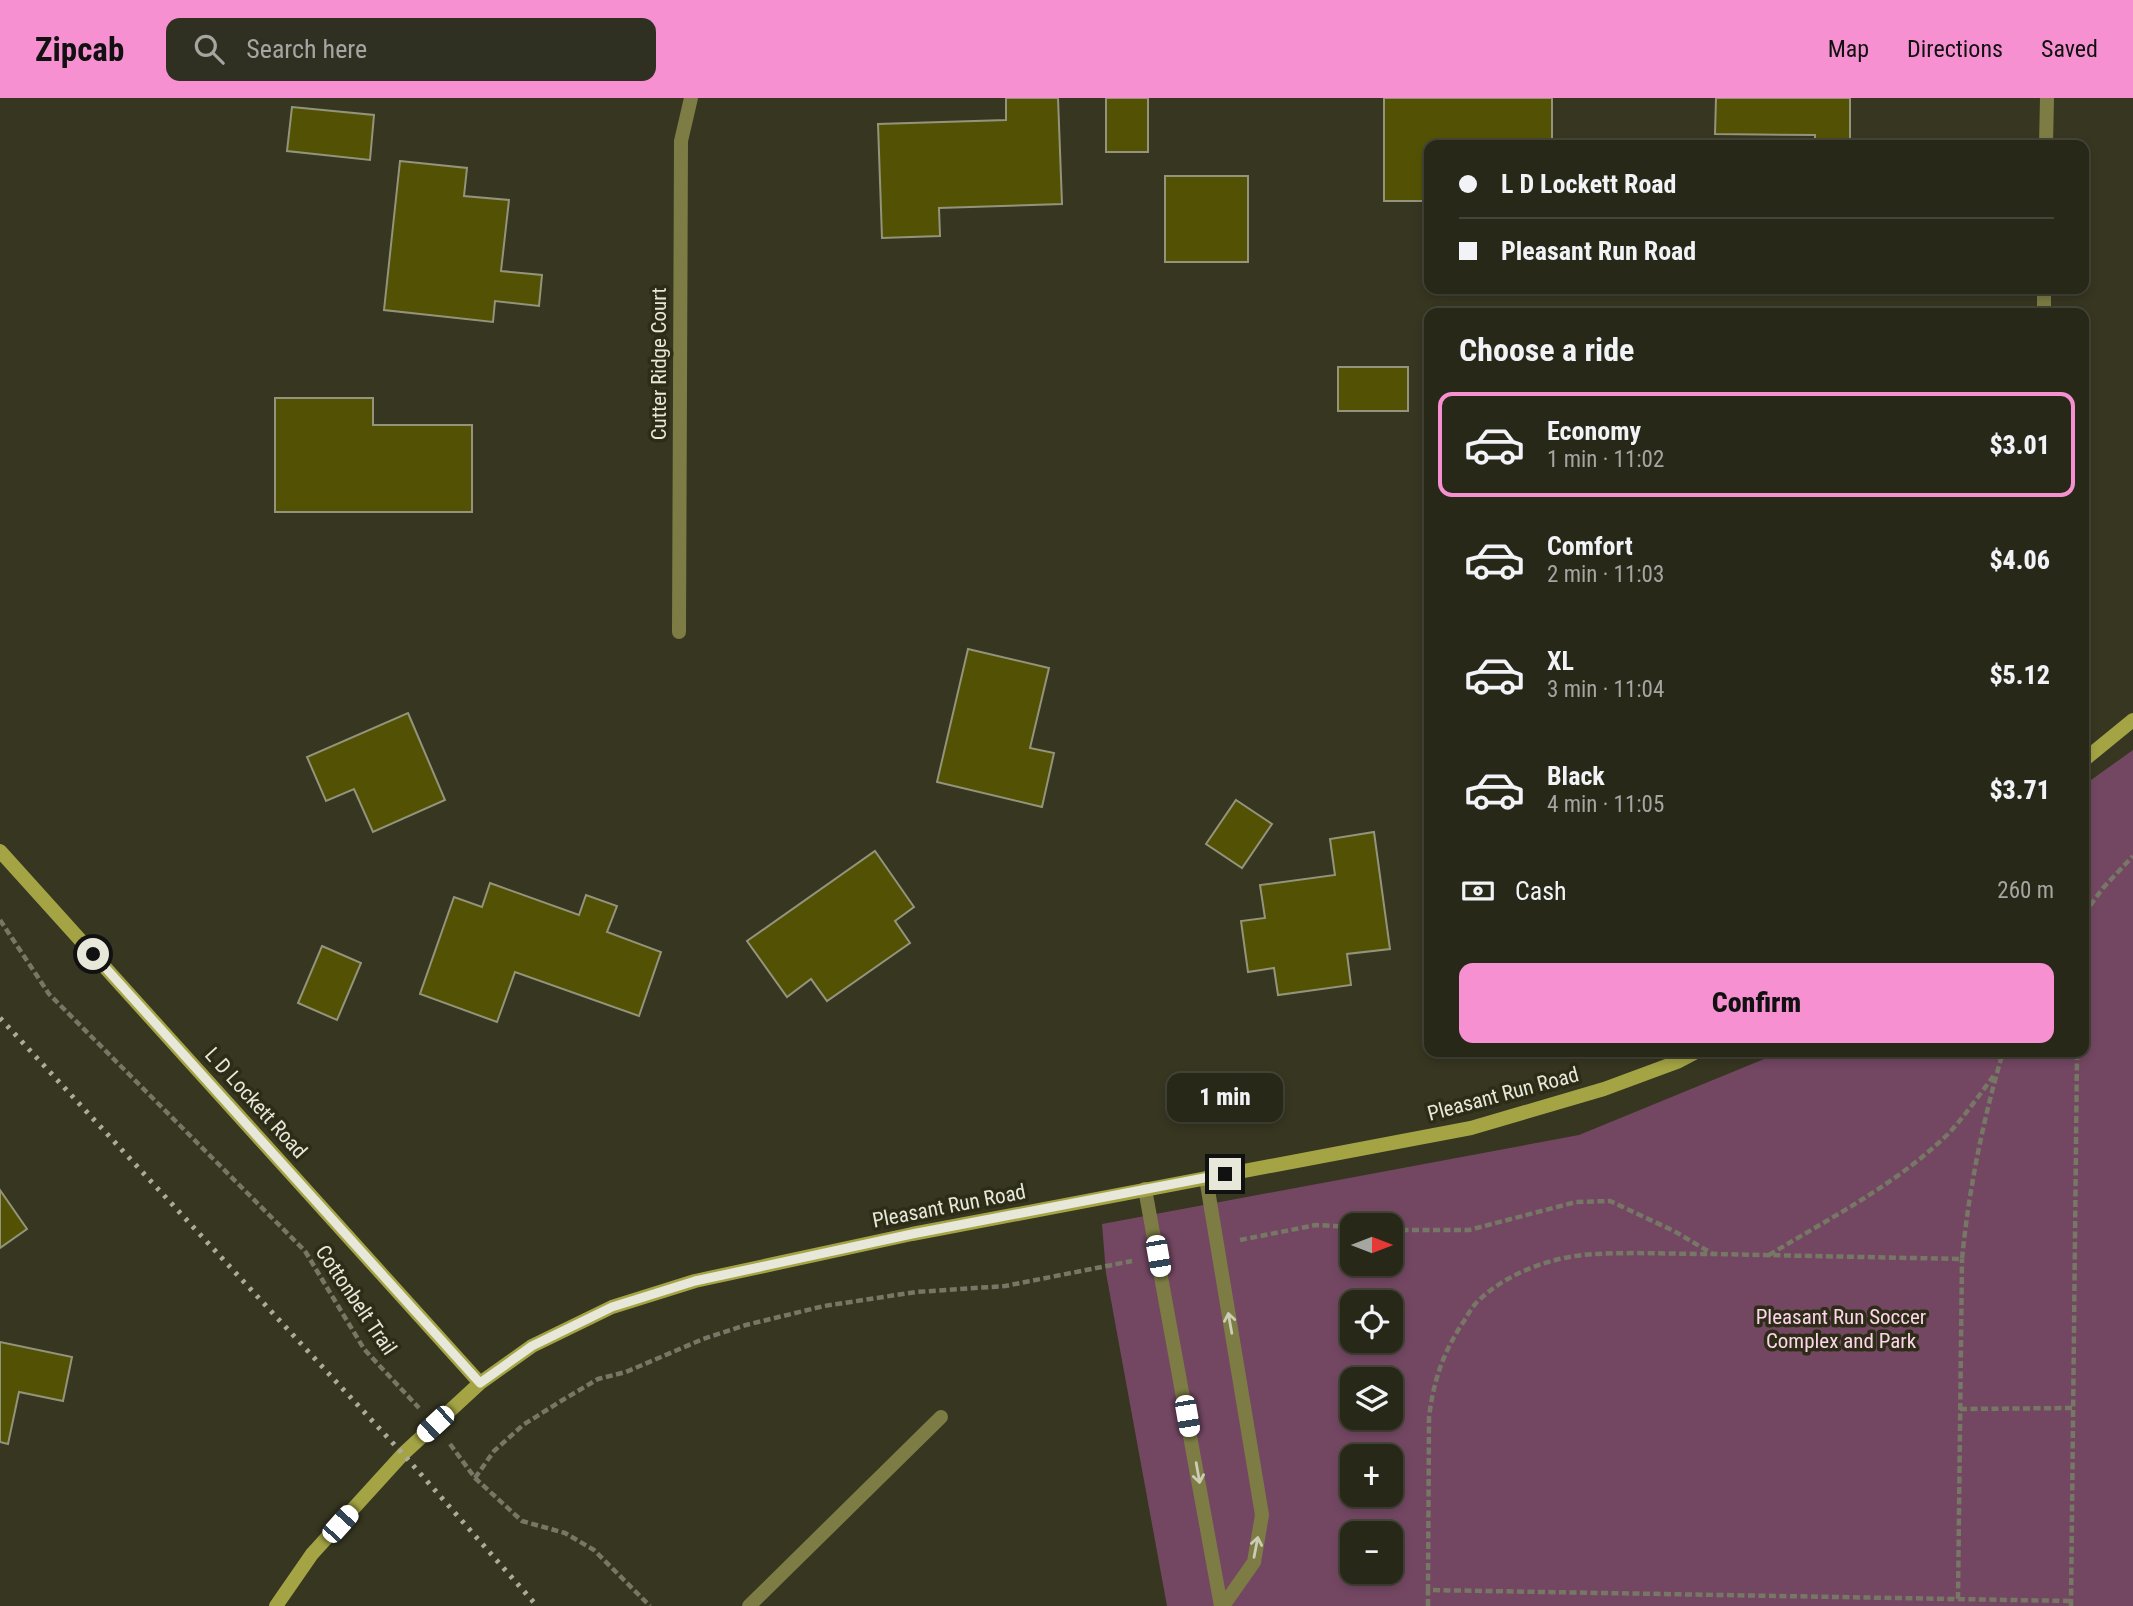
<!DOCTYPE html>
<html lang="en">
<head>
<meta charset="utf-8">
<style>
	body { margin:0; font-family:"Roboto Condensed",sans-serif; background:#303022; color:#f1f3f6; height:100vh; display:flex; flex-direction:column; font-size:26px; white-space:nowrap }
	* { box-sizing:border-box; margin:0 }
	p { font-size:23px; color:#a5a6a2 }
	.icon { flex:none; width:38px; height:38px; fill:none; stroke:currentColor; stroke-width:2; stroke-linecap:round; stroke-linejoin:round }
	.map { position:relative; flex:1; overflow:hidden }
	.sheet { position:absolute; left:1424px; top:210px; width:665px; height:749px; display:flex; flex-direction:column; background:#282819; border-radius:14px; box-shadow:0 4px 10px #0003,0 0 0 2px #444438 }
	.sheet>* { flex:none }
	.banner { position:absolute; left:1424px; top:42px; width:665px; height:154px; border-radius:14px; box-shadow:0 4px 10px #0003,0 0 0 2px #444438; display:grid; align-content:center; height:154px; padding:0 35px; background:#282819 }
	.needle { width:46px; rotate:90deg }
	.fabs { position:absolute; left:1340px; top:1115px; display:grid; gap:14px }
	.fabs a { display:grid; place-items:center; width:63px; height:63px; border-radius:14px; background:#282819; box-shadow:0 4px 10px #0003,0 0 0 2px #444438; font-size:35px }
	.end { position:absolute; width:32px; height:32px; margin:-16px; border:9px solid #e7e7da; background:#111; box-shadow:0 0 0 4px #111 }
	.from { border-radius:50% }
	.bubble { position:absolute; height:49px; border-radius:14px; background:#282819; box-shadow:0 4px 10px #0003,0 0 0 2px #444438; font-size:23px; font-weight:800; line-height:49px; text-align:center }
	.car { position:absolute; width:21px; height:42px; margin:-21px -10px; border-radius:9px; box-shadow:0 0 5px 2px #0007; background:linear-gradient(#fff 24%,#345 0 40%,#fff 0 76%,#345 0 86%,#fff 0) }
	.banner b { display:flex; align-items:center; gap:24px; height:66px; font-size:26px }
	.banner b+b { border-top:2px solid #444438 }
	.banner i { width:18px; height:18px; background:#f1f3f6 }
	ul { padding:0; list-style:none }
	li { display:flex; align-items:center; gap:21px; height:105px; margin:0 14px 10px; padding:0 21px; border:4px solid transparent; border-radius:14px }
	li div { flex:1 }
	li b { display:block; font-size:26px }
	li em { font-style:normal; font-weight:800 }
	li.active { border-color:#f690d0 }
	li>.icon { width:63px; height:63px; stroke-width:1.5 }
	h2 { padding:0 35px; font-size:32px; line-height:84px }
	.pay { display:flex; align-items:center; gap:18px; height:77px; padding:0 35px; font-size:26px }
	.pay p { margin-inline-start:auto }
	.primary-button { display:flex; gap:14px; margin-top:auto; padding:14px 35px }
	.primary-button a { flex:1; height:80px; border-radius:14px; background:#f690d0; color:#111; font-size:28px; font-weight:800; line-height:80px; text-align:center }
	header { display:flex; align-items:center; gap:42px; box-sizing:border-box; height:98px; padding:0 35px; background:#f690d0; color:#111 }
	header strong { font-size:33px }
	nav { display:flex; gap:38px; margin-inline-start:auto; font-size:24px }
	.search { width:490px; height:63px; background:#303022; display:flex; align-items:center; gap:18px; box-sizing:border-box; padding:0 24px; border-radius:14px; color:#a5a6a2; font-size:26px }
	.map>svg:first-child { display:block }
	.green { fill:#734762; fill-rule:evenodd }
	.building { fill:#535204; stroke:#93947b; stroke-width:2 }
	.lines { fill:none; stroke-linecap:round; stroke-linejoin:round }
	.path { stroke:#777765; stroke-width:4.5; stroke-dasharray:7 3.5; stroke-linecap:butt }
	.lane { stroke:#7c7c44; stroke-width:14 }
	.street { stroke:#7c7c44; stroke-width:14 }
	.secondary { stroke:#a4a445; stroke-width:14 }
	.rail { stroke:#acac9c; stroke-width:5; stroke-dasharray:3.5 7; stroke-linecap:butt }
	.oneway { stroke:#ccccb4 }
	.route { stroke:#e7e7da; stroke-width:9 }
	.labels { text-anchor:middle; stroke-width:7; stroke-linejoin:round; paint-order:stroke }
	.street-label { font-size:21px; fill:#e7e7da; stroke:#2c2c17 }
	.park-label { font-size:21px; fill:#fed4ec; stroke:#2c2c17 }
</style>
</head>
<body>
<header>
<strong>Zipcab</strong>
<div class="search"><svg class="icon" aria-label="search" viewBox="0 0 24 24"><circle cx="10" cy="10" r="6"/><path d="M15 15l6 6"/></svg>Search here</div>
<nav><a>Map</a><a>Directions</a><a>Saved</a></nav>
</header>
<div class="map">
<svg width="2133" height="1508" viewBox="0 0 2133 1508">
	<rect width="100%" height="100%" fill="#363621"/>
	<path class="green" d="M2133,652V1508H1167L1106,1175L1102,1126L1579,1037L1781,954H2084V687ZM1353,1127H1391V1166H1353ZM1353,1204H1391V1242H1353ZM1353,1281H1391V1320H1353ZM1353,1358H1391V1396H1353ZM1353,1435H1391V1474H1353Z"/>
	<path class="building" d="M1006,0H1058L1062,106L939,110L940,138L882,140L878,26L1006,22Z
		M1106,0H1148V54H1106Z
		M1384,0H1552V47H1430V103H1384Z
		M1716,0H1850V47H1815V37L1715,36Z
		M292,9L374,17L370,62L287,53Z
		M400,63L467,70L464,98L509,102L501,173L542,177L539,208L495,203L493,224L384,212Z
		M1165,78H1248V164H1165Z
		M1338,269H1408V313H1338Z
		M275,300H373V327H472V414H275Z
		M968,551L1049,570L1030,650L1054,655L1042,709L937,684Z
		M408,615L445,702L373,734L354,691L326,703L307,659Z
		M1236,702L1272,726L1242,770L1206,746Z
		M1374,734L1390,851L1347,856L1351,887L1278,897L1274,870L1248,874L1241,823L1265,820L1260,787L1335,777L1330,741Z
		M875,753L914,809L895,823L910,845L827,903L811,881L787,899L747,843Z
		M490,785L579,817L586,797L617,808L607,834L661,854L639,918L515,874L497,924L420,896L454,799L482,809Z
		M322,848L361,865L337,922L298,905Z
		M0,1092L27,1131L0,1150Z
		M0,1244L72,1259L63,1303L19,1294L8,1346L0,1344Z"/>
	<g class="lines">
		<path class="path" d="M2084,816L2103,790L2133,758
			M0,822L49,896L305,1153L364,1251L419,1310
			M1391,1132H1469L1576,1104L1610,1103L1674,1133L1713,1156L1962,1161C1969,1090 1983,1022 2003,954
			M1240,1142L1316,1127L1353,1129
			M1769,1157C1830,1120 1897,1086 1948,1036C1965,1018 1980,996 1995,976
			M1960,1311L2073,1310
			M450,1346L475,1380L522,1423L565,1435L594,1452L650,1508
			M475,1380L494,1353L523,1327L561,1303L598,1281L626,1274L703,1241L746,1227L824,1208L916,1194L1005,1188L1132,1163
			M1428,1493L1429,1319C1434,1280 1444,1252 1466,1220C1469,1214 1473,1208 1478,1203C1508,1174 1554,1158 1595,1156C1634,1154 1673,1156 1712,1156
			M1958,1501L1962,1161
			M1428,1508V1492L2071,1503
			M2071,1508L2077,954"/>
		<path class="lane" d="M1206,1080L1262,1417L1254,1464L1223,1508
			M1145,1091L1221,1508
			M749,1508L941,1319"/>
		<path class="street" d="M2046,47L2047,0
			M2044,215V191
			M679,534L681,43L691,0"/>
		<path class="secondary" d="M2084,662L2133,622
			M0,753L480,1285
			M276,1508L312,1456L403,1356L480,1285L532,1248L612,1209L695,1183L912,1136L1471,1030L1604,991L1677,964L1696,954"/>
		<path class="rail" d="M0,920L403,1356L537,1508"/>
	</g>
	<defs><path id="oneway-shaft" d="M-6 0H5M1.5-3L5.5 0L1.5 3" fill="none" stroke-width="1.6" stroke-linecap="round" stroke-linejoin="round" transform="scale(1.75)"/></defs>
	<g class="oneway">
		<use href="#oneway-shaft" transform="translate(1230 1225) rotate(-100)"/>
		<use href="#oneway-shaft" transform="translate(1198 1375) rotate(80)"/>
		<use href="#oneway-shaft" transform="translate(1256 1449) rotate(-79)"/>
	</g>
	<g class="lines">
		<path class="route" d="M93,856L480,1285L532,1248L612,1209L695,1183L912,1136L1225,1076"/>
	</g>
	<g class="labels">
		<g class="street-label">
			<text transform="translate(659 266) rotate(-90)" y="7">Cutter Ridge Court</text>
			<text transform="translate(1503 996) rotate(-15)" y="7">Pleasant Run Road</text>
			<text transform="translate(256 1005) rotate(48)" y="7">L D Lockett Road</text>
			<text transform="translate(949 1108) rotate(-11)" y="7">Pleasant Run Road</text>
			<text transform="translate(356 1202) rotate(56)" y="7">Cottonbelt Trail</text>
		</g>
		<g class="park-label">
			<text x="1841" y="1226">Pleasant Run Soccer<tspan x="1841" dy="24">Complex and Park</tspan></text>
		</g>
	</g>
</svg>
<div class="fabs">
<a><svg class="needle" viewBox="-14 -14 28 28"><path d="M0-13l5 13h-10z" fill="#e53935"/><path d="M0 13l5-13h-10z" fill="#a5a6a2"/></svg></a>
<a><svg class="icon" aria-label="locate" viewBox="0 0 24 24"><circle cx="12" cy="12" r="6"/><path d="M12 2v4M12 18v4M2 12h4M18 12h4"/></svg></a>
<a><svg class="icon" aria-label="layers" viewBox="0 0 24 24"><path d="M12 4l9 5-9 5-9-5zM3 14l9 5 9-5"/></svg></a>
<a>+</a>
<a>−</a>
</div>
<i class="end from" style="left:93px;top:856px"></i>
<i class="end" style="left:1225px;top:1076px"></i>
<div class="bubble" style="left:1167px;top:975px;width:116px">1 min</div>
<i class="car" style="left:1158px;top:1158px;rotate:170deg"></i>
<i class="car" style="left:1187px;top:1318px;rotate:170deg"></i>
<i class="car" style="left:435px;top:1326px;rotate:227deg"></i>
<i class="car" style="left:340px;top:1426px;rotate:42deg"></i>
<div class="banner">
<b><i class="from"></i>L D Lockett Road</b>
<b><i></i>Pleasant Run Road</b>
</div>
<section class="sheet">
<h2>Choose a ride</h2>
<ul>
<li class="active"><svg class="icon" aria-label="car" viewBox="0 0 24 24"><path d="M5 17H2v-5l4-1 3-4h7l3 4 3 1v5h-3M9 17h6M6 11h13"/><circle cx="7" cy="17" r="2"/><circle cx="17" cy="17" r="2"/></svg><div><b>Economy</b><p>1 min · 11:02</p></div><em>$3.01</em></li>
<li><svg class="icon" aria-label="car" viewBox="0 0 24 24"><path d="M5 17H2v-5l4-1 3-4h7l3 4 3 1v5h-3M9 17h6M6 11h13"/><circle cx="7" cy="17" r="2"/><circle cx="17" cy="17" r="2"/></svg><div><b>Comfort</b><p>2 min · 11:03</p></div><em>$4.06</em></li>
<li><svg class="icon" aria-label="car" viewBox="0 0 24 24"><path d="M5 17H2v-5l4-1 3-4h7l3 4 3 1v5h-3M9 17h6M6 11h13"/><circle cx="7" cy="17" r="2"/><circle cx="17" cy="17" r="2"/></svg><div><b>XL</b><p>3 min · 11:04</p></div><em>$5.12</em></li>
<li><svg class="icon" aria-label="car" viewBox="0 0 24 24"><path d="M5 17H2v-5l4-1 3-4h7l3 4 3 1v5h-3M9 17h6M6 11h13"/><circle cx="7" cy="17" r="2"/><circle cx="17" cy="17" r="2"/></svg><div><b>Black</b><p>4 min · 11:05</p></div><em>$3.71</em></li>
</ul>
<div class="pay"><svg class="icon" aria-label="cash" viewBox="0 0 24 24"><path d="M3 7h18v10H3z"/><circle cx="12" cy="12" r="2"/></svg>Cash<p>260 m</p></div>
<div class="primary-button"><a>Confirm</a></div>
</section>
</div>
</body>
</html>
